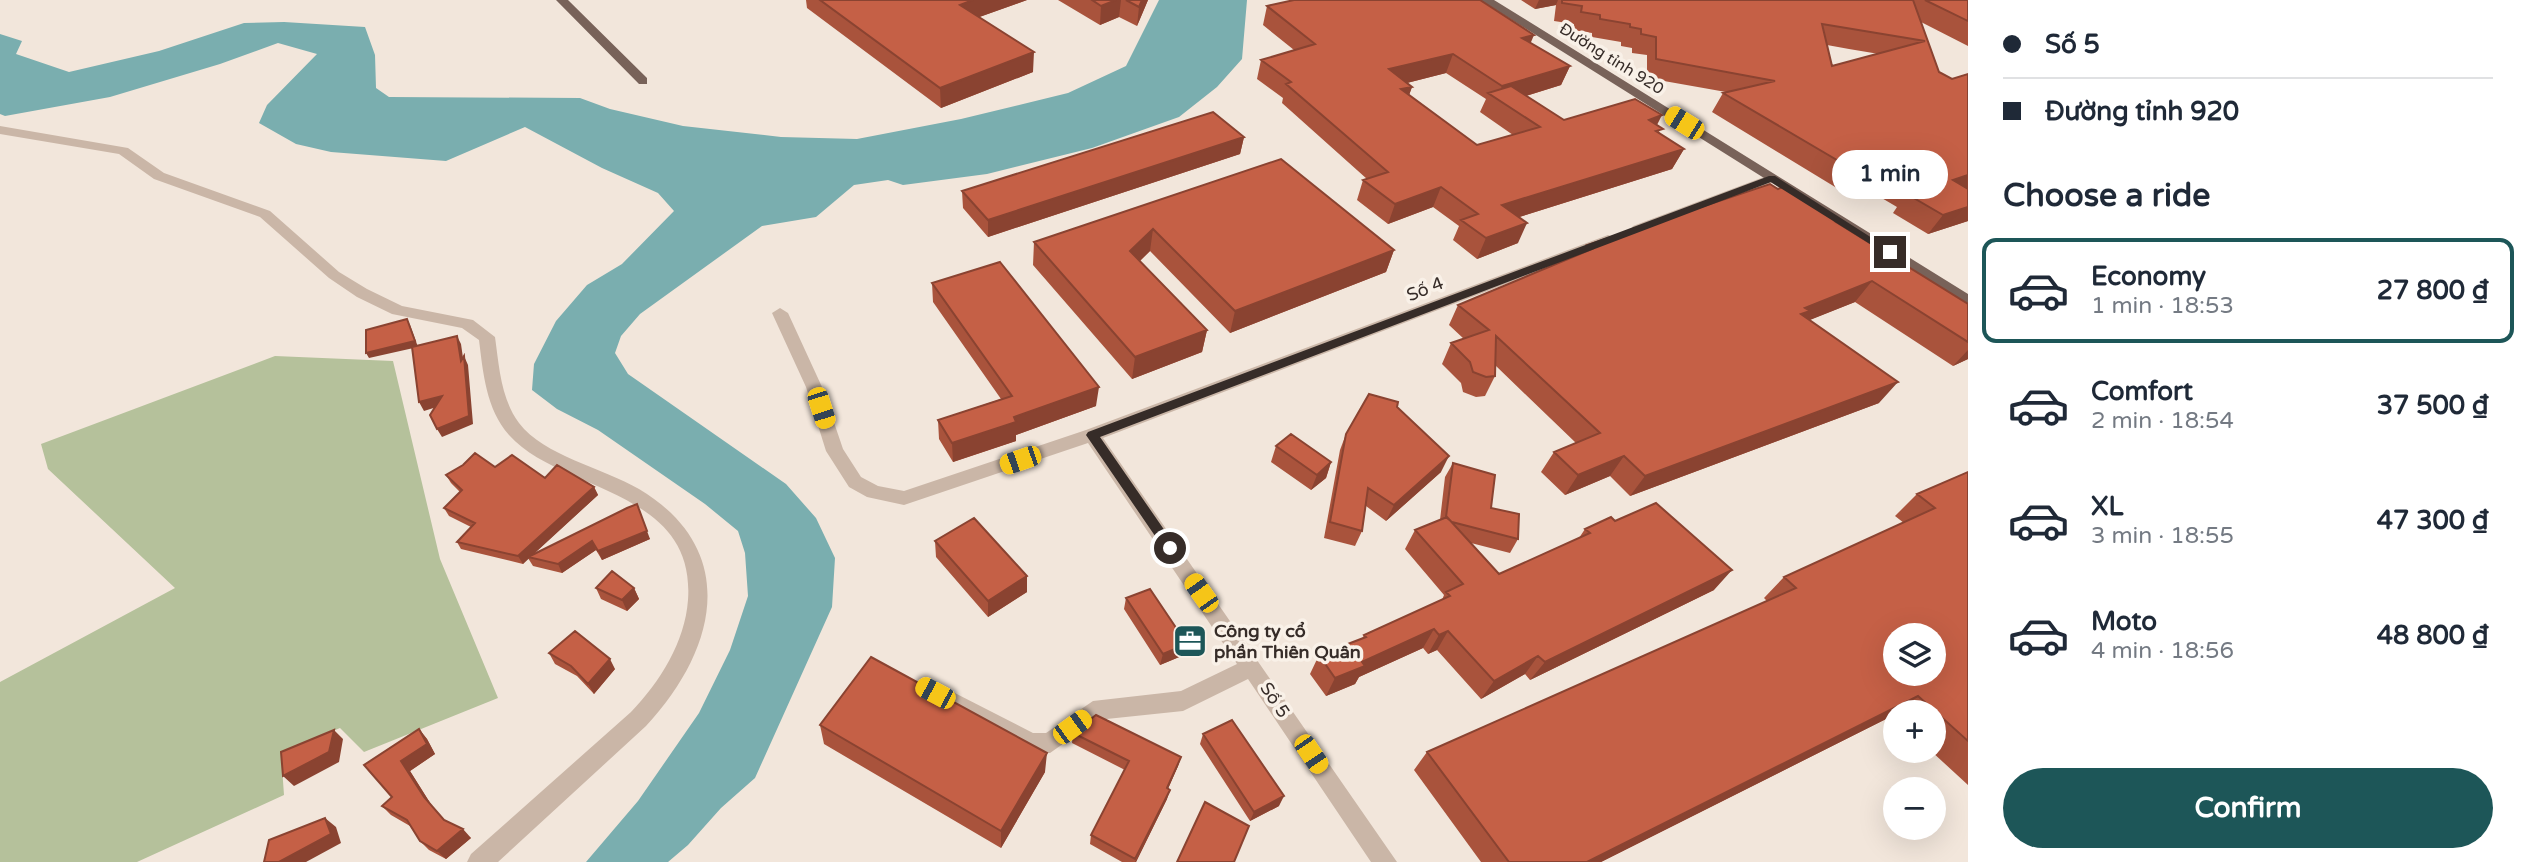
<!DOCTYPE html>
<html lang="en">
<head>
<meta charset="utf-8">
<style>
	body { margin:0; font-family:"Varela Round",sans-serif; background:#f2f2f3; color:#1f2937; height:100vh; display:flex; flex-direction:column; font-size:26px; white-space:nowrap }
	* { box-sizing:border-box; margin:0 }
	p { font-size:23px; color:#747a83 }
	.icon { flex:none; width:38px; height:38px; fill:none; stroke:currentColor; stroke-width:2; stroke-linecap:round; stroke-linejoin:round }
	.map { position:relative; flex:1; overflow:hidden }
	.details { display:flex; flex-direction:column; background:#fff; width:560px }
	.details>* { flex:none }
	.hud { display:grid; align-content:center; height:154px; padding:0 35px; background:#fff }
	.tools { position:absolute; left:1883px; top:623px; display:grid; gap:14px }
	.tools a { display:grid; place-items:center; width:63px; height:63px; border-radius:50%; background:#fff; box-shadow:0 7px 28px #0002; font-size:35px }
	.end { position:absolute; width:32px; height:32px; margin:-16px; border:9px solid #362c28; background:#fff; box-shadow:0 0 0 4px #fff }
	.from { border-radius:50% }
	.bubble { position:absolute; height:49px; border-radius:24px; background:#fff; box-shadow:0 7px 28px #0002; font-size:23px; font-weight:700; line-height:49px; text-align:center }
	.car { position:absolute; width:21px; height:42px; margin:-21px -10px; border-radius:9px; box-shadow:0 0 5px 2px #0007; background:linear-gradient(#f5c518 24%,#345 0 40%,#f5c518 0 76%,#345 0 86%,#f5c518 0) }
	.hud b { display:flex; align-items:center; gap:24px; height:66px; font-size:26px }
	.hud b+b { border-top:2px solid #e0e1e3 }
	.hud i { width:18px; height:18px; background:#1f2937 }
	ul { padding:0; list-style:none }
	li { display:flex; align-items:center; gap:21px; height:105px; margin:0 14px 10px; padding:0 21px; border:4px solid transparent; border-radius:14px }
	li div { flex:1 }
	li b { display:block; font-size:26px }
	li em { font-style:normal; font-weight:700 }
	li.selected { border-color:#1d5658 }
	li>.icon { width:63px; height:63px; stroke-width:1.5 }
	h2 { padding:0 35px; font-size:32px; line-height:84px }
	.cta { display:flex; gap:14px; margin-top:auto; padding:14px 35px }
	.cta a { flex:1; height:80px; border-radius:42px; background:#1d5658; color:#fff; font-size:28px; font-weight:700; line-height:80px; text-align:center }
	main { display:flex; flex:1; min-height:0 }
	.map>svg:first-child { display:block }
	.green { fill:#b5c19b }
	.water { fill:#7aaeaf }
	.lines { fill:none; stroke-linecap:round; stroke-linejoin:round }
	.minor { fill:#cab6a7; fill-rule:evenodd }
	.major { fill:#786259; fill-rule:evenodd }
	.wall { fill:#a9533c; fill-rule:evenodd }
	.shaded-wall { fill:#8a4331 }
	.building { fill:#c56046; stroke:#8a4331; stroke-width:2; fill-rule:evenodd }
	.route { fill:#362c28 }
	.labels { text-anchor:middle; stroke-width:7; stroke-linejoin:round; paint-order:stroke }
	.far-street-label { font-size:16px; fill:#362c28; stroke:#f9f1e8 }
	.street-label { font-size:18px; fill:#362c28; stroke:#f9f1e8 }
	.poi-label { font-size:18px; font-weight:bold; fill:#362c28; stroke:#f9f1e8; text-anchor:start }
</style>
</head>
<body>
<main>
<div class="map">
<svg width="1968" height="862" viewBox="0 0 1968 862">
	<rect width="100%" height="100%" fill="#f2e6db"/>
	<path class="green" d="M275,356L393,361L440,559L498,698L364,752L340,728L281,753L284,795L137,862H0V682L175,588L48,469L41,444Z"/>
	<path class="water" d="M1159,0H1247L1242,59L1217,87L1179,117L1092,148L987,174L903,185L888,180L854,185L816,217L762,226L640,314L621,336L615,353L628,374L786,484L816,518L835,558L832,607L755,778L721,808L688,845L668,862H586L638,801L699,713L730,650L748,596L745,553L738,531L705,504L598,430L557,409L532,390L534,364L556,321L587,285L622,264L674,211L658,193L602,168L525,127L446,161L331,152L296,144L259,123L267,105L317,54L278,43L220,64L110,97L5,116L0,114V34L22,41L16,54L69,72L159,51L244,23L284,22L365,27L375,55L376,88L389,97L580,98L610,109L683,126L781,137L857,139L961,119L1068,93L1126,66Z"/>
	<g class="lines">
		<path class="minor" d="M0,126L128,148L164,173L270,211L339,272L367,289L402,306L473,320L495,337C499,366 501,399 519,423C544,456 603,468 639,489C741,550 717,650 646,726L498,862H467L471,854L631,712C660,682 685,642 688,600C696,488 561,493 509,435C486,409 483,372 479,340L462,328L392,314L357,297L329,278L260,217L154,179L119,154L0,134Z
			M1772,174L1779,178L1777,181L1643,232L1638,233L1631,229L1633,226Z
			M1608,235L1613,237L1615,240L1613,243L1103,438L1397,862H1371L1248,679L1183,711L1097,720L1050,753H1031L1023,750L937,705L934,698L937,691L945,688L1033,733H1046L1093,701L1181,691L1237,664L1088,443L904,505L867,497L849,487L826,451L806,387L772,313L780,308L788,313L822,387L843,449L861,477L878,486L904,491L1086,430Z"/>
		<path class="major" d="M556,0H568L647,78V84H639Z
			M1480,0H1494L1968,294V306Z"/>
	</g>
	<path class="wall" d="M806,0H1027L979,17L1033,72L941,108L807,8Z
		M1058,0H1148L1137,26L1119,17L1100,25Z
		M1521,0H1968V46L1921,22L1939,72L1952,79L1968,74V221L1928,234L1893,213L1897,207L1863,187L1845,193L1712,112L1723,93L1726,92L1647,78V55L1632,53V48L1621,46V42L1592,37V33L1573,30L1574,24L1554,21L1556,5L1535,9ZM1827,45L1849,49L1879,54L1832,66Z
		M1267,6L1531,43L1570,66L1561,85L1526,96L1564,120L1657,125L1660,134L1684,149L1672,169L1519,217L1518,243L1477,259L1453,240L1459,226L1433,207L1388,224L1357,200L1363,180L1367,179L1282,103L1283,98L1257,79L1261,60L1294,50L1263,25ZM1446,73L1486,99L1480,112L1513,135L1477,145L1409,95L1412,87L1407,83Z
		M1244,137L1240,154L988,237L963,208L962,191Z
		M1281,159L1394,250L1386,272L1230,333L1150,251L1140,261L1207,330L1202,352L1132,379L1033,265L1034,242Z
		M1839,224L1968,304V359L1953,366L1855,302L1809,320L1879,403L1630,496L1610,476L1565,495L1541,472L1554,452L1576,443L1496,366L1495,376L1485,396L1476,397L1463,392L1461,383L1442,364L1451,343L1464,339L1449,325L1458,305L1583,252L1587,245Z
		M932,283L1096,406L1016,435V441L953,462L939,439L938,420L1001,399L933,302Z
		M1397,407L1441,472L1386,521L1366,506L1362,531L1355,546L1324,538L1340,450L1346,434Z
		M1276,446L1331,462L1326,478L1311,490L1271,462Z
		M1453,463L1518,539L1510,553L1471,543L1499,574L1579,538L1585,529L1615,521L1714,590L1530,680L1525,674L1481,699L1437,650L1428,654L1423,648L1359,677L1355,684L1326,696L1310,674L1319,655L1362,639L1364,635L1442,600L1444,595L1405,549L1415,530L1440,520L1445,477Z
		M495,467L594,487L598,495L531,556L627,508L650,539L602,560L596,550L562,573L533,566L528,558L523,564L461,549L457,542L471,527L449,516L444,508L460,492L451,483L446,475Z
		M1968,472V785L1931,751H1934V712H1895V718L1892,716L1601,862H1481L1414,770L1427,752L1767,601L1764,598L1784,577L1904,523L1895,516L1917,494Z
		M935,541L1027,592L988,617L936,557Z
		M596,588H634L639,599L627,611L601,599Z
		M1126,598L1187,644L1184,655L1160,665L1124,609Z
		M549,653L615,669L594,694L577,676L555,664Z
		M820,725L1045,772L1001,848L824,744Z
		M419,729L427,739L435,754L410,771L432,806L445,821L471,838L446,859L429,850L420,841L410,826L391,815L382,806L392,797Z
		M1073,733L1181,757L1178,766L1168,789L1167,799L1136,862H1122L1090,844L1091,835L1125,770L1072,743Z
		M1203,734L1279,806L1250,821L1200,744Z"/>
	<path class="shaded-wall" d="M973,0H1027L960,24V5Z
		M1116,0H1121L1119,17L1100,25L1101,6Z
		M1142,0H1148L1137,26L1139,7Z
		M1539,0H1558L1556,5L1535,9Z
		M1534,35L1526,54L1522,38Z
		M1034,52L1033,72L941,108L940,88Z
		M1453,54L1446,73L1383,89L1389,69Z
		M1570,66L1561,85L1503,103L1497,99L1502,86Z
		M1412,87L1405,106L1401,89Z
		M1662,115L1652,135L1649,120Z
		M1244,137L1240,154L988,237V220Z
		M1684,149L1672,169L1494,225L1502,205Z
		M1877,168L1863,187L1845,193L1859,173Z
		M1968,175V189L1953,180Z
		M1441,187L1433,207L1388,224L1395,204Z
		M1968,207V221L1928,234L1943,215Z
		M1527,223L1518,243L1477,259L1486,238Z
		M1153,229L1150,251L1127,273L1130,251Z
		M1394,250L1386,272L1230,333L1235,311Z
		M1872,281L1855,302L1800,324L1785,335L1805,308Z
		M407,319L410,325L418,347L369,358L366,353Z
		M1207,330L1202,352L1132,379L1135,357Z
		M457,336L461,344L464,365V356L468,365L473,424L442,437L437,429L461,361Z
		M1968,350V359L1953,366Z
		M1898,382L1879,403L1630,496L1645,476Z
		M1099,387L1096,406L1016,435V441L953,462L952,443L1014,417Z
		M442,396L446,404L424,411L419,402Z
		M1449,456L1441,472L1386,521L1394,505Z
		M1624,456L1610,476L1565,495L1578,475Z
		M1331,462L1326,478L1311,490L1317,475Z
		M594,487L598,495L523,564L518,556Z
		M637,504L650,539L602,560L598,551Z
		M592,541L596,550L562,573L558,564Z
		M1732,570L1714,590L1530,680L1545,662Z
		M1027,576V592L988,617V601Z
		M634,588L639,599L627,611L622,600Z
		M1434,629L1423,648L1359,677L1355,684L1326,696L1335,678L1362,662Z
		M1448,631L1437,650L1428,654L1439,635Z
		M1187,644L1184,655L1160,665L1163,654Z
		M1538,656L1525,674L1481,699L1494,681Z
		M610,659L615,669L594,694L588,684Z
		M1918,696L1892,716L1601,862H1587Z
		M419,729L427,739L435,754L410,771L432,806L452,829L424,797L401,761Z
		M334,730L343,739L339,762L294,786L283,776Z
		M1047,753L1045,772L1001,848V831Z
		M1181,757L1178,766L1164,797L1167,788Z
		M1170,790L1167,799L1136,862H1135Z
		M1284,796L1279,806L1250,821L1254,812Z
		M325,818L336,827L341,843L306,862H279Z
		M463,829L471,838L446,859L437,851Z"/>
	<path class="building" d="M820,0H973L960,5L1034,52L940,88Z
		M1092,0H1116L1101,6Z
		M1126,0H1142L1139,7Z
		M1294,0H1480L1534,35L1522,38L1570,66L1502,86L1453,54L1389,69L1412,87L1401,89L1477,145L1540,127L1488,93L1511,86L1564,120L1635,99L1662,115L1649,120L1663,129L1656,131L1684,149L1502,205L1527,223L1486,238L1461,220L1478,214L1441,187L1395,204L1363,180L1388,172L1286,84L1291,82L1261,60L1315,44L1267,6Z
		M1562,0H1913L1939,72L1952,79L1968,74V175L1953,180L1968,189V207L1943,215L1907,194L1917,191L1877,168L1859,173L1723,93L1775,81L1656,59V37L1641,34V29L1630,27V24L1600,19V15L1581,12L1582,6L1562,3ZM1822,24L1925,41L1832,66Z
		M1925,0H1968V21Z
		M1213,112L1244,137L988,220L962,191Z
		M1281,159L1394,250L1235,311L1153,229L1130,251L1207,330L1135,357L1034,242Z
		M1770,184L1778,189L1785,186L1841,221L1836,222L1968,304V342L1872,281L1805,308L1810,311L1801,314L1898,382L1645,476L1624,456L1578,475L1554,452L1600,433L1496,336L1495,376L1486,377L1473,372L1470,362L1451,343L1489,330L1458,305L1592,249L1587,245Z
		M1000,262L1099,387L1014,417L1016,422L952,443L938,420L1012,396L932,283Z
		M407,319L415,341L366,353V330Z
		M457,336L461,361L464,356L469,416L437,429L430,415L442,396L419,402L412,347Z
		M1369,394L1398,402L1397,407L1449,456L1394,505L1368,488L1362,531L1330,522L1346,434Z
		M1291,434L1331,462L1317,475L1276,446Z
		M475,453L495,467L512,455L545,478L557,465L594,487L518,556L457,542L475,523L444,508L462,490L446,475L463,465Z
		M1453,463L1495,475L1491,508L1519,514L1518,539L1452,522L1446,517Z
		M1968,472V741L1918,696L1587,862H1509L1427,752L1796,588L1784,577L1935,508L1917,494ZM1895,635H1934V674H1895Z
		M1656,503L1732,570L1545,662L1538,656L1494,681L1448,631L1439,635L1434,629L1362,662L1365,666L1335,678L1319,655L1366,637L1364,635L1450,596L1446,592L1463,584L1415,530L1447,517L1499,574L1590,533L1585,529L1611,517L1615,521Z
		M637,504L647,531L598,551L592,541L558,564L528,557L627,508Z
		M974,518L1027,576L988,601L935,541Z
		M612,571L634,588L622,600L596,588Z
		M1150,589L1187,644L1163,654L1126,598Z
		M575,631L610,659L588,684L571,666L549,653Z
		M871,657L1047,753L1001,831L820,725Z
		M1096,715L1181,757L1167,788L1170,790L1135,859L1091,835L1129,761L1073,733Z
		M1232,720L1284,796L1254,812L1203,734Z
		M419,729L427,744L401,761L424,797L444,820L463,829L437,851L420,841L407,820L382,806L392,797L364,765Z
		M334,730L329,752L283,776L281,752Z
		M1205,802L1249,826L1234,862H1177Z
		M325,818L331,834L279,862H264L269,840Z"/>
	<path class="route" d="M1769,176H1775L1894,252L1886,254L1771,182L1100,437L1174,544L1176,548L1170,553L1166,552L1086,435L1088,432Z"/>
	<defs>
		<g id="office-square" transform="scale(1.75)"><rect x="-9" y="-9" width="18" height="18" rx="4" fill="#1d5658" stroke="#f9f1e8"/><path d="M-6-3h4V-5.5h4V-3h4V5H-6ZM-1-4.5V-3h2v-1.5ZM-6 0V1H6V0Z" fill="#fff"/></g>
	</defs>
	<g fill-rule="evenodd">
		<use href="#office-square" x="1190" y="641"/>
	</g>
	<g class="labels">
		<g class="far-street-label">
			<text transform="translate(1612 58) rotate(32)" y="6">Đường tỉnh 920</text>
		</g>
		<g class="street-label">
			<text transform="translate(1425 289) rotate(-21)" y="6">Số 4</text>
			<text transform="translate(1275 700) rotate(56)" y="6">Số 5</text>
		</g>
		<g class="poi-label">
			<text x="1214" y="637">Công ty cổ<tspan x="1214" dy="21">phần Thiên Quân</tspan></text>
		</g>
	</g>
</svg>
<div class="tools">
<a><svg class="icon" aria-label="layers" viewBox="0 0 24 24"><path d="M12 4l9 5-9 5-9-5zM3 14l9 5 9-5"/></svg></a>
<a>+</a>
<a>−</a>
</div>
<i class="end from" style="left:1170px;top:548px"></i>
<i class="end" style="left:1890px;top:252px"></i>
<div class="bubble" style="left:1832px;top:150px;width:116px">1 min</div>
<i class="car" style="left:1684px;top:123px;rotate:302deg"></i>
<i class="car" style="left:821px;top:408px;rotate:162deg"></i>
<i class="car" style="left:1020px;top:460px;rotate:251deg"></i>
<i class="car" style="left:1201px;top:593px;rotate:325deg"></i>
<i class="car" style="left:935px;top:693px;rotate:298deg"></i>
<i class="car" style="left:1072px;top:727px;rotate:54deg"></i>
<i class="car" style="left:1311px;top:754px;rotate:146deg"></i>
</div>
<section class="details">
<div class="hud">
<b><i class="from"></i>Số 5</b>
<b><i></i>Đường tỉnh 920</b>
</div>
<h2>Choose a ride</h2>
<ul>
<li class="selected"><svg class="icon" aria-label="car" viewBox="0 0 24 24"><path d="M5 17H2v-5l4-1 3-4h7l3 4 3 1v5h-3M9 17h6M6 11h13"/><circle cx="7" cy="17" r="2"/><circle cx="17" cy="17" r="2"/></svg><div><b>Economy</b><p>1 min · 18:53</p></div><em>27 800 ₫</em></li>
<li><svg class="icon" aria-label="car" viewBox="0 0 24 24"><path d="M5 17H2v-5l4-1 3-4h7l3 4 3 1v5h-3M9 17h6M6 11h13"/><circle cx="7" cy="17" r="2"/><circle cx="17" cy="17" r="2"/></svg><div><b>Comfort</b><p>2 min · 18:54</p></div><em>37 500 ₫</em></li>
<li><svg class="icon" aria-label="car" viewBox="0 0 24 24"><path d="M5 17H2v-5l4-1 3-4h7l3 4 3 1v5h-3M9 17h6M6 11h13"/><circle cx="7" cy="17" r="2"/><circle cx="17" cy="17" r="2"/></svg><div><b>XL</b><p>3 min · 18:55</p></div><em>47 300 ₫</em></li>
<li><svg class="icon" aria-label="car" viewBox="0 0 24 24"><path d="M5 17H2v-5l4-1 3-4h7l3 4 3 1v5h-3M9 17h6M6 11h13"/><circle cx="7" cy="17" r="2"/><circle cx="17" cy="17" r="2"/></svg><div><b>Moto</b><p>4 min · 18:56</p></div><em>48 800 ₫</em></li>
</ul>
<div class="cta"><a>Confirm</a></div>
</section>
</main>
</body>
</html>
